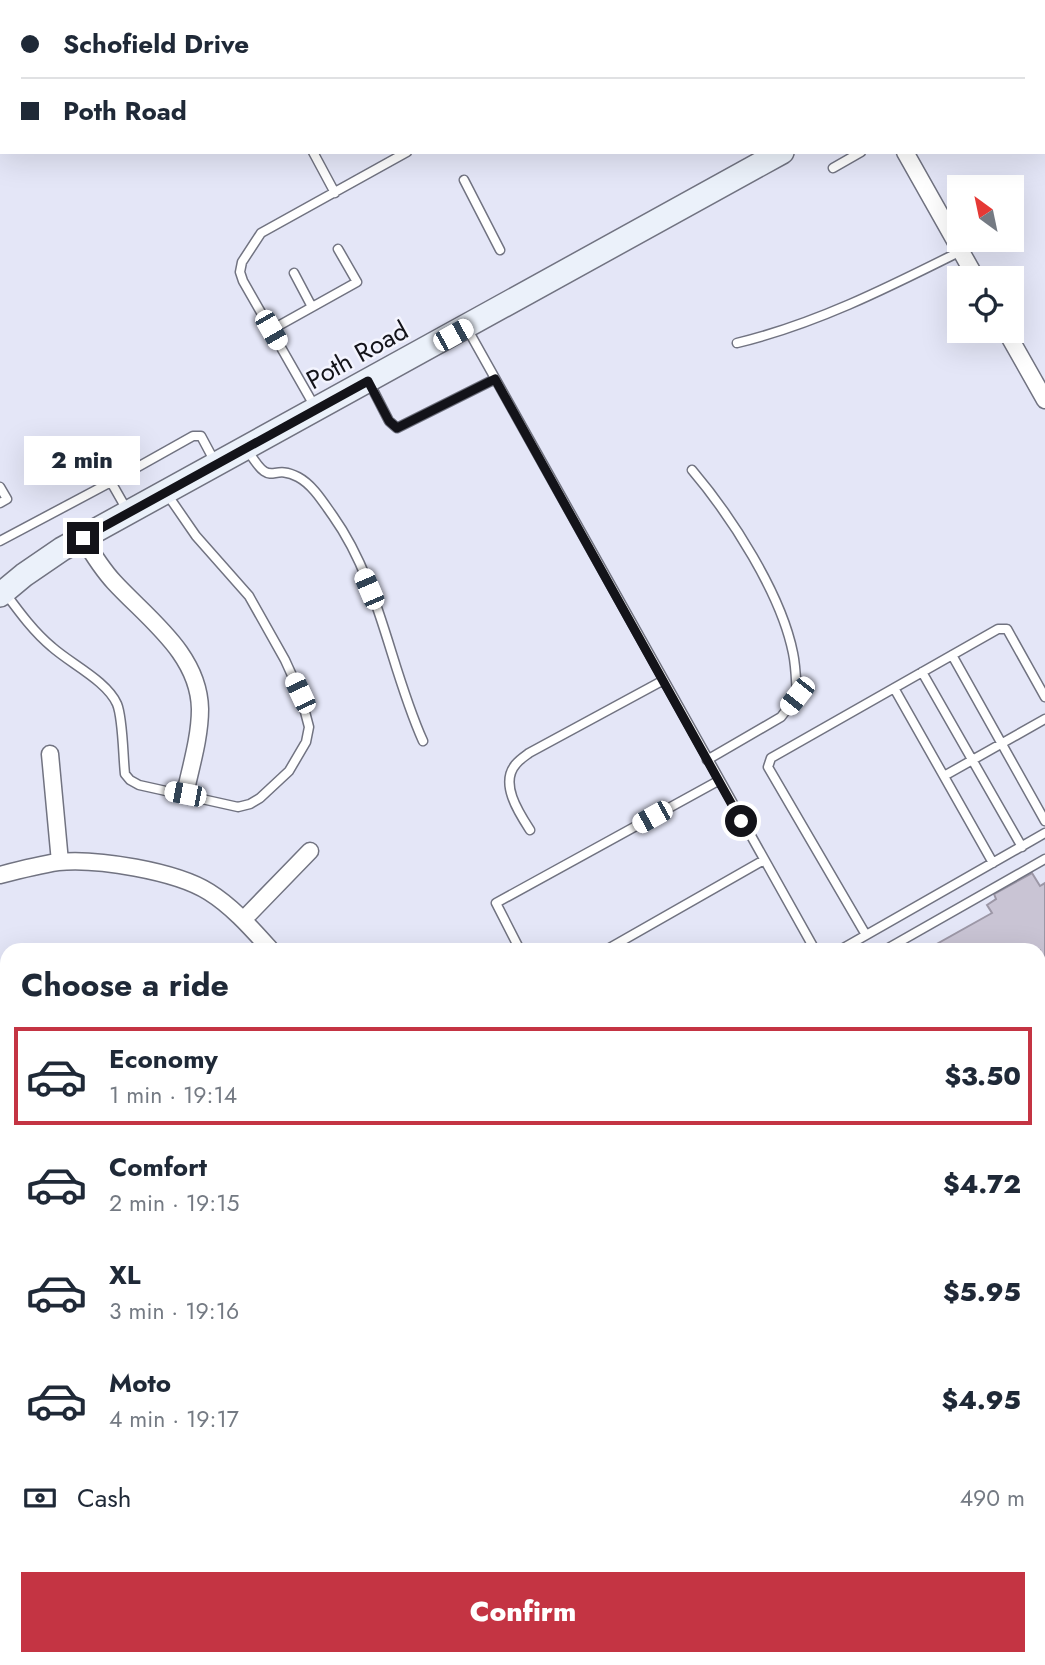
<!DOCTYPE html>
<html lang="en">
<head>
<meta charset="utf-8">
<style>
	body { margin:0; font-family:Jost,sans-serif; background:#f2f2f3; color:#1f2937; height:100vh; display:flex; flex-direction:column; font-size:26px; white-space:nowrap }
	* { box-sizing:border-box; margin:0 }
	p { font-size:23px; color:#747a83 }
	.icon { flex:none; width:38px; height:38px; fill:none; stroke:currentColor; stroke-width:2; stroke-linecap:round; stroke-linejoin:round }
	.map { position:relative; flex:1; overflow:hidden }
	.side { position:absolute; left:0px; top:943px; width:1046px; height:723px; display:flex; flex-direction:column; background:#fff; border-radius:21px 21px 0 0; box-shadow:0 7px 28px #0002 }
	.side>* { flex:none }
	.guide { position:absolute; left:0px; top:0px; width:1046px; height:154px; box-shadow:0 7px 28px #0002; display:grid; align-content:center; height:154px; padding:0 21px; background:#fff }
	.needle { width:46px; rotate:327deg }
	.tools { position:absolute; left:947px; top:175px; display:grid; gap:14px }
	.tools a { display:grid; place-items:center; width:77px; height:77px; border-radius:0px; background:#fff; box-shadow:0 7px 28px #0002; font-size:35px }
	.end { position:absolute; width:32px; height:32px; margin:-16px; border:9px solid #131319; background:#fff; box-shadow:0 0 0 4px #fff }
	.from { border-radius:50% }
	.bubble { position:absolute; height:49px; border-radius:0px; background:#fff; box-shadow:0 7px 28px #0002; font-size:23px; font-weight:800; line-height:49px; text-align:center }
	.car { position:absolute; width:21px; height:42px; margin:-21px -10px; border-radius:9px; box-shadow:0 0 5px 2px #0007; background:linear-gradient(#fff 24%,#345 0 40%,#fff 0 76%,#345 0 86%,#fff 0) }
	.guide b { display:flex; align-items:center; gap:24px; height:66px; font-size:26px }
	.guide b+b { border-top:2px solid #e0e1e3 }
	.guide i { width:18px; height:18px; background:#1f2937 }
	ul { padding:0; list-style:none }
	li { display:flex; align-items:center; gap:21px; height:98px; margin:0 14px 10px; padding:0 7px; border:4px solid transparent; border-radius:0px }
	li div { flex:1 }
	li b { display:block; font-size:26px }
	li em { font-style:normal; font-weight:800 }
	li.on { border-color:#c43443 }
	li>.icon { width:63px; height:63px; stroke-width:1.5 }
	h2 { padding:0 21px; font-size:32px; line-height:84px }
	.pay { display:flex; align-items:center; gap:18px; height:77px; padding:0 21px; font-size:26px }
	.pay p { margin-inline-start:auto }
	.primary-button { display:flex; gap:14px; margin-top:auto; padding:14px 21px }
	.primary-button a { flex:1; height:80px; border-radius:0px; background:#c43443; color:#fff; font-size:28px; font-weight:800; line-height:80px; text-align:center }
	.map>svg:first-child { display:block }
	.building { fill:#c9c4d4; stroke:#9c97a6; stroke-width:2 }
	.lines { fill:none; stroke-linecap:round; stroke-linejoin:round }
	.lane-casing { stroke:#717381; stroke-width:11 }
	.street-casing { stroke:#717381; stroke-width:19 }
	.secondary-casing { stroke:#717381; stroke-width:26 }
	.primary-casing { stroke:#fff; stroke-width:28 }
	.path { stroke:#9394a1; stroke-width:2.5; stroke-dasharray:5 3.5; stroke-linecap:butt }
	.lane { stroke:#fff; stroke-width:8 }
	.street { stroke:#fff; stroke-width:16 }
	.secondary { stroke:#ebf1fa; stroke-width:23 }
	.primary { stroke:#d6e2f6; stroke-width:24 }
	.route { stroke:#131319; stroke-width:9 }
	.labels { text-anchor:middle; stroke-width:5; stroke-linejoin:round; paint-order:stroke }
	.street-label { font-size:26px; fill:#131319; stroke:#f3f4fe }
</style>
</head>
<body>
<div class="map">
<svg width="1045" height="1665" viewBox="0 0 1045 1665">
	<rect width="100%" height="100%" fill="#e4e6f7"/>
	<path class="building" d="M259,0H522L523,2H260Z
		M1032,873L1040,886L1045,883V1034L1040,1037V950H926L992,913L987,905L996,899L994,894Z
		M57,1659H126L115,1665H61Z
		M133,1659H235L237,1663L234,1665H137Z
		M979,1659H995L1000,1665H972Z"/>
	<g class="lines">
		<g class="lane-casing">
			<path id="lane" d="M231,0L232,2
				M584,0L585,2
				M735,0L736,2
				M791,0L792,2
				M313,152L335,193
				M833,168L861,152
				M464,180L500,250
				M294,273L312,307
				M271,330L357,282L338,249
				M468,330L815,950
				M737,343C816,324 889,287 961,251
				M370,384L389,421L397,428L495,379
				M315,407L243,281L240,272L242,262L261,233L407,152
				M247,449C273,492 269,462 298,477C313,485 323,502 333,516C380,582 390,668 423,741
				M692,470C731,516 781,593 793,653C796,667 796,682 797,696L781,717L707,760
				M0,487L7,499L0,503
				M127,510L111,482L193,436H201L216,464
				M0,541L111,482
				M6,594C20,613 34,632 52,647C71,664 107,681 117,704C123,718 123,757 125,774L130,780L139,785L238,807L250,804L260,798L289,771L306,742L309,727L300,693L285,660L249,596L196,536L167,494
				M952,655L1045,821
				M922,672L1022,847
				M894,688L993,863
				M944,776L1045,719
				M530,830C519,813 499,783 516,764C519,760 525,756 529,753L662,681
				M866,935L768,767L771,758L998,629H1007L1045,697
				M520,950L496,903L718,781
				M606,950L764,860
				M840,950L1045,833
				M885,950L1045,859
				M1040,1062L1045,1059
				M1040,1268L1045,1265
				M0,1318L7,1313
				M1040,1344L1045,1341
				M1040,1351L1045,1362
				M1040,1409L1045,1418
				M0,1483L7,1477
				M1040,1580L1045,1575
				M1040,1612L1044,1622L1040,1625
				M300,1665L311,1659"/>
		</g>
		<g class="street-casing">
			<path id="street" d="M905,152L976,278
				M1006,331L1045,400
				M83,538C92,553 102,569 114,582C148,619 199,654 200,709C200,737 191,766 185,794
				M50,754L60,862
				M0,875C19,870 38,865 58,862C96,858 176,871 209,892C233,907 252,929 271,950
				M244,919L310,851
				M0,1055L7,1067
				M0,1522L7,1516
				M635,1659L649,1665
				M1038,1659L1041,1665
				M738,1665L739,1659"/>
		</g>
		<g class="secondary-casing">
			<path id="secondary" d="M0,595L24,575L62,549L782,152
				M0,1151L7,1158
				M335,1659L338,1665"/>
		</g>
		<g class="primary-casing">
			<path id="primary" d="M1040,1527L1045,1522
				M879,1665L886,1659"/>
		</g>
		<path class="path" d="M1017,2L1020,0
			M0,1121L7,1128
			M363,1659L367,1665"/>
		<use href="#lane" class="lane"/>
		<use href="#street" class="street"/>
		<use href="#secondary" class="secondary"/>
		<use href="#primary" class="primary"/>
	</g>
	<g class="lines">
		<path class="route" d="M83,538L368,381L389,421L397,428L495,379L741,821"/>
	</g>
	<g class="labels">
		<g class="street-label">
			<text transform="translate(357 355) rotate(-29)" y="9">Poth Road</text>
		</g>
	</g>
</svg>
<div class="tools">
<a><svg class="needle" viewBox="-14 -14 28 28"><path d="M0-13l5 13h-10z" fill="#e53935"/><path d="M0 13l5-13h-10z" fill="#747a83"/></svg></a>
<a><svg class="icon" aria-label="locate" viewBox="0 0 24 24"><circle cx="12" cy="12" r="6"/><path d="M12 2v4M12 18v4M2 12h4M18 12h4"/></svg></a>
</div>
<i class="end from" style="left:741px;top:821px"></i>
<i class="end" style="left:83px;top:538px"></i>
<div class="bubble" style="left:24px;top:436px;width:116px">2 min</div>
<i class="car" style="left:271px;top:330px;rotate:150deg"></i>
<i class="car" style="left:453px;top:335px;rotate:61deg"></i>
<i class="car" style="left:369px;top:589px;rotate:337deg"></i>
<i class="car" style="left:300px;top:693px;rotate:335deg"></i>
<i class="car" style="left:797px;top:696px;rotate:218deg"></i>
<i class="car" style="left:185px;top:794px;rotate:281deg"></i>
<i class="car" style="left:652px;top:817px;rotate:241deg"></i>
<div class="guide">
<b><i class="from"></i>Schofield Drive</b>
<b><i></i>Poth Road</b>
</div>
<section class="side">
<h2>Choose a ride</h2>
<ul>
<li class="on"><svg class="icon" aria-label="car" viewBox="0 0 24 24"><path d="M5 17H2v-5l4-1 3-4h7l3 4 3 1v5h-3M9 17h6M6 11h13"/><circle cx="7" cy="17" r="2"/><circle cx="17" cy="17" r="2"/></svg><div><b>Economy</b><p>1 min · 19:14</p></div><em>$3.50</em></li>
<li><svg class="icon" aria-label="car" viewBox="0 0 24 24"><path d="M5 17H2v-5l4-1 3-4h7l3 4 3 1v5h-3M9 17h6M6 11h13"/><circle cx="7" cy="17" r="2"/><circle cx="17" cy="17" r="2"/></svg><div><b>Comfort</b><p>2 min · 19:15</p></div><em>$4.72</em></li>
<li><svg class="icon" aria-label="car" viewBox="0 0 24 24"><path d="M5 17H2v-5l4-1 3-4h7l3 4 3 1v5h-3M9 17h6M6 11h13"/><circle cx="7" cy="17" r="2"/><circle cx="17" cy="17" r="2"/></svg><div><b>XL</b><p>3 min · 19:16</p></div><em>$5.95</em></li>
<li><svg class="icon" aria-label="car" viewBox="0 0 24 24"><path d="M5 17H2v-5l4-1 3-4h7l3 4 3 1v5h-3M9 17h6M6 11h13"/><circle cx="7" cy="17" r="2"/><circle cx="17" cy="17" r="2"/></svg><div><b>Moto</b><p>4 min · 19:17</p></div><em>$4.95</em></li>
</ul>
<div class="pay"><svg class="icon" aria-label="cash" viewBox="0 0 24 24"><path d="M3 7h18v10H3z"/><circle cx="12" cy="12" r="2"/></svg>Cash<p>490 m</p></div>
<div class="primary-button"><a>Confirm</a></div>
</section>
</div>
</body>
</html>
